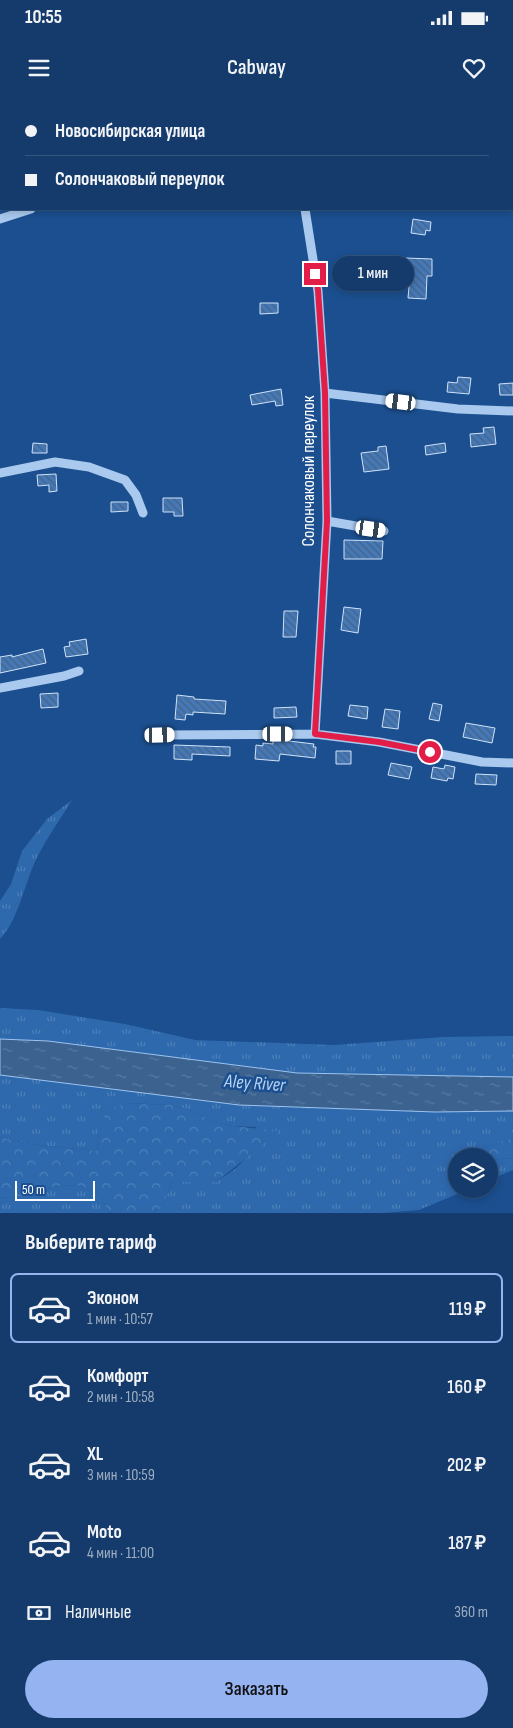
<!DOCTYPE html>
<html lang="ru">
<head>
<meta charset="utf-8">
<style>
	body { margin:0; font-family:"Sofia Sans Condensed",sans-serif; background:#214673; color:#f1f3f6; height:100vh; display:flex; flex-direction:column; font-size:19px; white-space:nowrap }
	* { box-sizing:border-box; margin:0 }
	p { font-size:16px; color:#9dadc1 }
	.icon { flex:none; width:28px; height:28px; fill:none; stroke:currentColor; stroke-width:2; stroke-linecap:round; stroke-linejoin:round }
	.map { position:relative; height:1113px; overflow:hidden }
	.sheet { display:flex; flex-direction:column; background:#143b6b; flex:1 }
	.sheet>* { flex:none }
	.guide { position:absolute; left:0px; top:0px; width:514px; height:110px; box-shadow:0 2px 8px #0003,0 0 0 1px #33557e; display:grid; align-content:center; height:110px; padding:0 25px; background:#143b6b }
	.fabs { position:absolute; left:448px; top:1048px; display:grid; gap:10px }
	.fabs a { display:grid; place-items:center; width:50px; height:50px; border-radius:50%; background:#143b6b; box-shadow:0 2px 8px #0003,0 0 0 1px #33557e; font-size:25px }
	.scale { position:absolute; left:15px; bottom:12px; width:80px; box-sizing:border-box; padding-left:5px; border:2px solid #fff; border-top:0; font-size:14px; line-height:18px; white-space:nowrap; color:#fff; -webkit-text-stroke:4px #1b4f8f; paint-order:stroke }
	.end { position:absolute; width:22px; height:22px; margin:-11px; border:6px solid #e11d48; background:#fff; box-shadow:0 0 0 2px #fff }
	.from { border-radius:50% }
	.bubble { position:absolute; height:35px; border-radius:18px; background:#143b6b; box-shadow:0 2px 8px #0003,0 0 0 1px #33557e; font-size:16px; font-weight:600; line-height:35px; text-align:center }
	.car { position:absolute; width:15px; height:30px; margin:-15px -8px; border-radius:6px; box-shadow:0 0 4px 1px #0007; background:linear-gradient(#fff 24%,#345 0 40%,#fff 0 76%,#345 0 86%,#fff 0) }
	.guide b { display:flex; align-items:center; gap:18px; height:48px; font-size:19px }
	.guide b+b { border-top:1px solid #33557e }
	.guide i { width:12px; height:12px; background:#f1f3f6 }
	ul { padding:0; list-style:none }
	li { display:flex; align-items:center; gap:15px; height:70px; margin:0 10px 8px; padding:0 15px; border:2px solid transparent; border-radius:8px }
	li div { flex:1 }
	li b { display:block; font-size:19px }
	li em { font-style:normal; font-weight:600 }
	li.active { border-color:#95b2f1 }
	li>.icon { width:45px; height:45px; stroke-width:1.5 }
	h2 { padding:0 25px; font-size:22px; line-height:60px }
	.pay { display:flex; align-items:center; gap:12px; height:55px; padding:0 25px; font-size:19px }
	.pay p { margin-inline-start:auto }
	.button { display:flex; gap:10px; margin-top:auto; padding:10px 25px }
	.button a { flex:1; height:58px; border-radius:30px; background:#95b2f1; color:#111; font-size:20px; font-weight:600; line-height:58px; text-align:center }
	.status { display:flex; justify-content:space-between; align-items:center; height:35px; padding:0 25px; background:#143b6b; direction:ltr }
	.status svg { height:14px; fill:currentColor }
	header { display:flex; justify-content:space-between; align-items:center; height:65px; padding:0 25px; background:#143b6b; font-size:22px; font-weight:600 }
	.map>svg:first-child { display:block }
	.grass { fill:url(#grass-tufts) }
	.forest { fill:url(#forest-crowns) }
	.water { fill:url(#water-ripples); stroke:#9cc4f0 }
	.building { fill:url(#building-back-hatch); stroke:#cfe3fa }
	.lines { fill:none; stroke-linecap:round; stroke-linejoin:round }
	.minor { stroke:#a9c9ee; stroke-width:9 }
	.route { stroke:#e11d48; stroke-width:6 }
	.labels { text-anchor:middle; stroke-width:5; stroke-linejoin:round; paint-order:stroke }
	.street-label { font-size:18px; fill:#fff; stroke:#1b4f8f }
	.water-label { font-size:19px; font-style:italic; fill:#b5d3f5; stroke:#1b4f8f }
</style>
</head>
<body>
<div class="status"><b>10:55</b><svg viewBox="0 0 49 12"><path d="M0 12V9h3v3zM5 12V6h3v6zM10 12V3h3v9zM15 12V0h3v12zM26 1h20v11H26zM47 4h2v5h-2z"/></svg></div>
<header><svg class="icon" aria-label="menu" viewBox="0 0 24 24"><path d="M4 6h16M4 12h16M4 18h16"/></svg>Cabway<svg class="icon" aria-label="heart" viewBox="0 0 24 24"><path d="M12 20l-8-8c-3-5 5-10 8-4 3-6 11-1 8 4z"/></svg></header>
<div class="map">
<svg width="513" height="1113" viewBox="0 0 513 1113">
	<defs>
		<pattern id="grass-tufts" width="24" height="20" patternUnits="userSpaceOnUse" patternTransform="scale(1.25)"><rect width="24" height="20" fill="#2e69ad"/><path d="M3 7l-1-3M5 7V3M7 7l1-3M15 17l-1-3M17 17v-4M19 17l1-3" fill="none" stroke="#4d80b9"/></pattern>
		<pattern id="forest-crowns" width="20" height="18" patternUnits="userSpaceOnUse" patternTransform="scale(1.25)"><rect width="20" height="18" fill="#2e69ad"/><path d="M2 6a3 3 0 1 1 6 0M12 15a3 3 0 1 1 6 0" fill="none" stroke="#4d80b9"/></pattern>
		<pattern id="water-ripples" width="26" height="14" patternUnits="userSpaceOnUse" patternTransform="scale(1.25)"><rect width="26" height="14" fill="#3c6290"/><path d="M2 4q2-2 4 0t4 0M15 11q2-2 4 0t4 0" fill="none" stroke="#597aa1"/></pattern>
		<pattern id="building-back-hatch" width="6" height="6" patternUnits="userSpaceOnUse" patternTransform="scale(1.25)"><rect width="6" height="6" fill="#4478b7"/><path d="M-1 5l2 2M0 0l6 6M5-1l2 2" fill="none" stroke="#486282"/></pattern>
	</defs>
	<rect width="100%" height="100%" fill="#1b4f8f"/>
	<path class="grass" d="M72,700C59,721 44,742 34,764C24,787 17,822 0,839V801L11,784L22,751L47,719Z
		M0,908L38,910L125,924L195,940L334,945L444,937L513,936V977L297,973L48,941L0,939Z
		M0,975L239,1005L435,1012L513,1011V1038L461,1056H456V1089H469L419,1110L384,1113H153L164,1102L172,1082H216L235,1069L250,1054L256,1027L233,1026L211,1021L193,1011L171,1005L127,1003L99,1030L97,1051L29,1044L0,1037Z
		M513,1058V1070L489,1080V1063L498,1059Z
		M76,1085L99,1093L108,1111L111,1113H0V1097L10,1098L32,1095L53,1087Z"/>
	<path class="forest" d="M127,1003L171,1005L193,1011L211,1021L233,1026L280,1031L216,1082H172L164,1102L153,1113H112L108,1111L99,1093L76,1085L53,1087L33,1095L10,1098L0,1097V1037L29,1044L97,1051L99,1030L107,1010Z
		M513,1038V1058L498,1059L489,1063V1056H461Z"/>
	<path class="water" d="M0,939L48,941L297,973L513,977V1011L435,1012L239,1005L0,975Z"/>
	<path class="building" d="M413,119L431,122L430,131L426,130L425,135L411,133Z
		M406,158L432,159V176H427L426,199L408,198L410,176H405Z
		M260,203H278V213L260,214Z
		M458,277L471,278L469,294L447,292L448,282L457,283Z
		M513,283V295H500L499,284Z
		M281,289L283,305L276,306L275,301L252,305L250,295Z
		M494,327L496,344L471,347L470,334L484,333L483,328Z
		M33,343L47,344V353H32Z
		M445,343L446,352L426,355L425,346Z
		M386,346L389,369L364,372L361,353L378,351V347Z
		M56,374L57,391L49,392V385L38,386L37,375Z
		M163,398H182L183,416H174V412H163Z
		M111,402H128V411L111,412Z
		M344,440L383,441L382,459H344Z
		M344,507L361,509L358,533L341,530Z
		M284,511H298L296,537H283Z
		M86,539L88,554L66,557L64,547L70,546L69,542Z
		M43,549L46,563L0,573V557L12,555V557Z
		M58,593V607L41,608L40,594Z
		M177,595L194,597V599L226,601L225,614L193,612V615L186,614L185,620L175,619Z
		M433,603L442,605L439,621L429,619Z
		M350,605L368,607L367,619L348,616Z
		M296,607L297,617L274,618V608Z
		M385,609L400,611L398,629L382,627Z
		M466,623L495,628L492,643L463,637Z
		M281,640L314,644L313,647H316L315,658L280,654L279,661L255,659L256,645L263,646V643L273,644V641Z
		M174,645L230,647V656L192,654V660L174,659Z
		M336,651H351V664H336Z
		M391,663L412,667L409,679L388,675Z
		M445,665L455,667L453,679L448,678L447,681L431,678L433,667L444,669Z
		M476,674L497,675L496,685L475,684Z"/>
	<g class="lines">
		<path class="minor" d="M33,0V1
			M285,0V1
			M378,1L384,0
			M305,109L318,191L325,293L327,421L315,634
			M0,119L31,109
			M325,293L458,309L513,311
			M0,373L55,362L89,367L125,380L136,395L143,413
			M327,421L384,431
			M0,588L64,576L79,571
			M161,635L315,634L379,642L482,662L513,663"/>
	</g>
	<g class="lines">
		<path class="route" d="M315,174L318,190L325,293L327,421L315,634L379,642L430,652"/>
	</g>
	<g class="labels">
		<g class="street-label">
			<text transform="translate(308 371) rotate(-90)" y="6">Солончаковый переулок</text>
		</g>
		<g class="water-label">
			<text transform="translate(255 982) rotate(4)" y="7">Aley River</text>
		</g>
	</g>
</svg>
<div class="fabs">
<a><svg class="icon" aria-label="layers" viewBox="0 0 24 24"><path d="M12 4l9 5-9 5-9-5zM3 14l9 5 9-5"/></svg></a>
</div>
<div class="scale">50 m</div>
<i class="end from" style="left:430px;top:652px"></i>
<i class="end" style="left:315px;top:174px"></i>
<div class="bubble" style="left:332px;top:156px;width:82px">1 мин</div>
<i class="car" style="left:401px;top:302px;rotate:277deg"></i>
<i class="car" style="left:371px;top:429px;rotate:98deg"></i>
<i class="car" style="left:278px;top:634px;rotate:90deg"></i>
<i class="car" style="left:160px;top:635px;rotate:89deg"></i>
<div class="guide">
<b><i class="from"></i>Новосибирская улица</b>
<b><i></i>Солончаковый переулок</b>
</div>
</div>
<section class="sheet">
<h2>Выберите тариф</h2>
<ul>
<li class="active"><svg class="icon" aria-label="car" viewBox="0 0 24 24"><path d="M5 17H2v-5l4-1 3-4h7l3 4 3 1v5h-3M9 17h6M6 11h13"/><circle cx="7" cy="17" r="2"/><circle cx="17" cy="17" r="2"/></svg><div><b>Эконом</b><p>1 мин · 10:57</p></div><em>119 ₽</em></li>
<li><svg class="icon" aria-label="car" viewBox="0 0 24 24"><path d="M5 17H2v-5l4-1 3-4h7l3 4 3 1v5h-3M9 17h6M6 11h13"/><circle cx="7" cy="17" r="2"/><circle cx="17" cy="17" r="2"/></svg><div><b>Комфорт</b><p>2 мин · 10:58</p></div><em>160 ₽</em></li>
<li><svg class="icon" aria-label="car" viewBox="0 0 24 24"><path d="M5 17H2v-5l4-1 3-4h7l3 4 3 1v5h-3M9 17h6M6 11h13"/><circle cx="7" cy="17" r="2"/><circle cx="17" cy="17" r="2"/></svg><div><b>XL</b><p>3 мин · 10:59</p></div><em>202 ₽</em></li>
<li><svg class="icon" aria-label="car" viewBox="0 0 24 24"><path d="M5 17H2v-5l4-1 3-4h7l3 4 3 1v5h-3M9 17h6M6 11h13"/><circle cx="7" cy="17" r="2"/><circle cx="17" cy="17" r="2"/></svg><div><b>Moto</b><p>4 мин · 11:00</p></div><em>187 ₽</em></li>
</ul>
<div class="pay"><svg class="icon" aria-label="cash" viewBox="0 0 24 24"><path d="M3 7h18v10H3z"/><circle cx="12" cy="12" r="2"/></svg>Наличные<p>360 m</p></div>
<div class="button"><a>Заказать</a></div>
</section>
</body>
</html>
